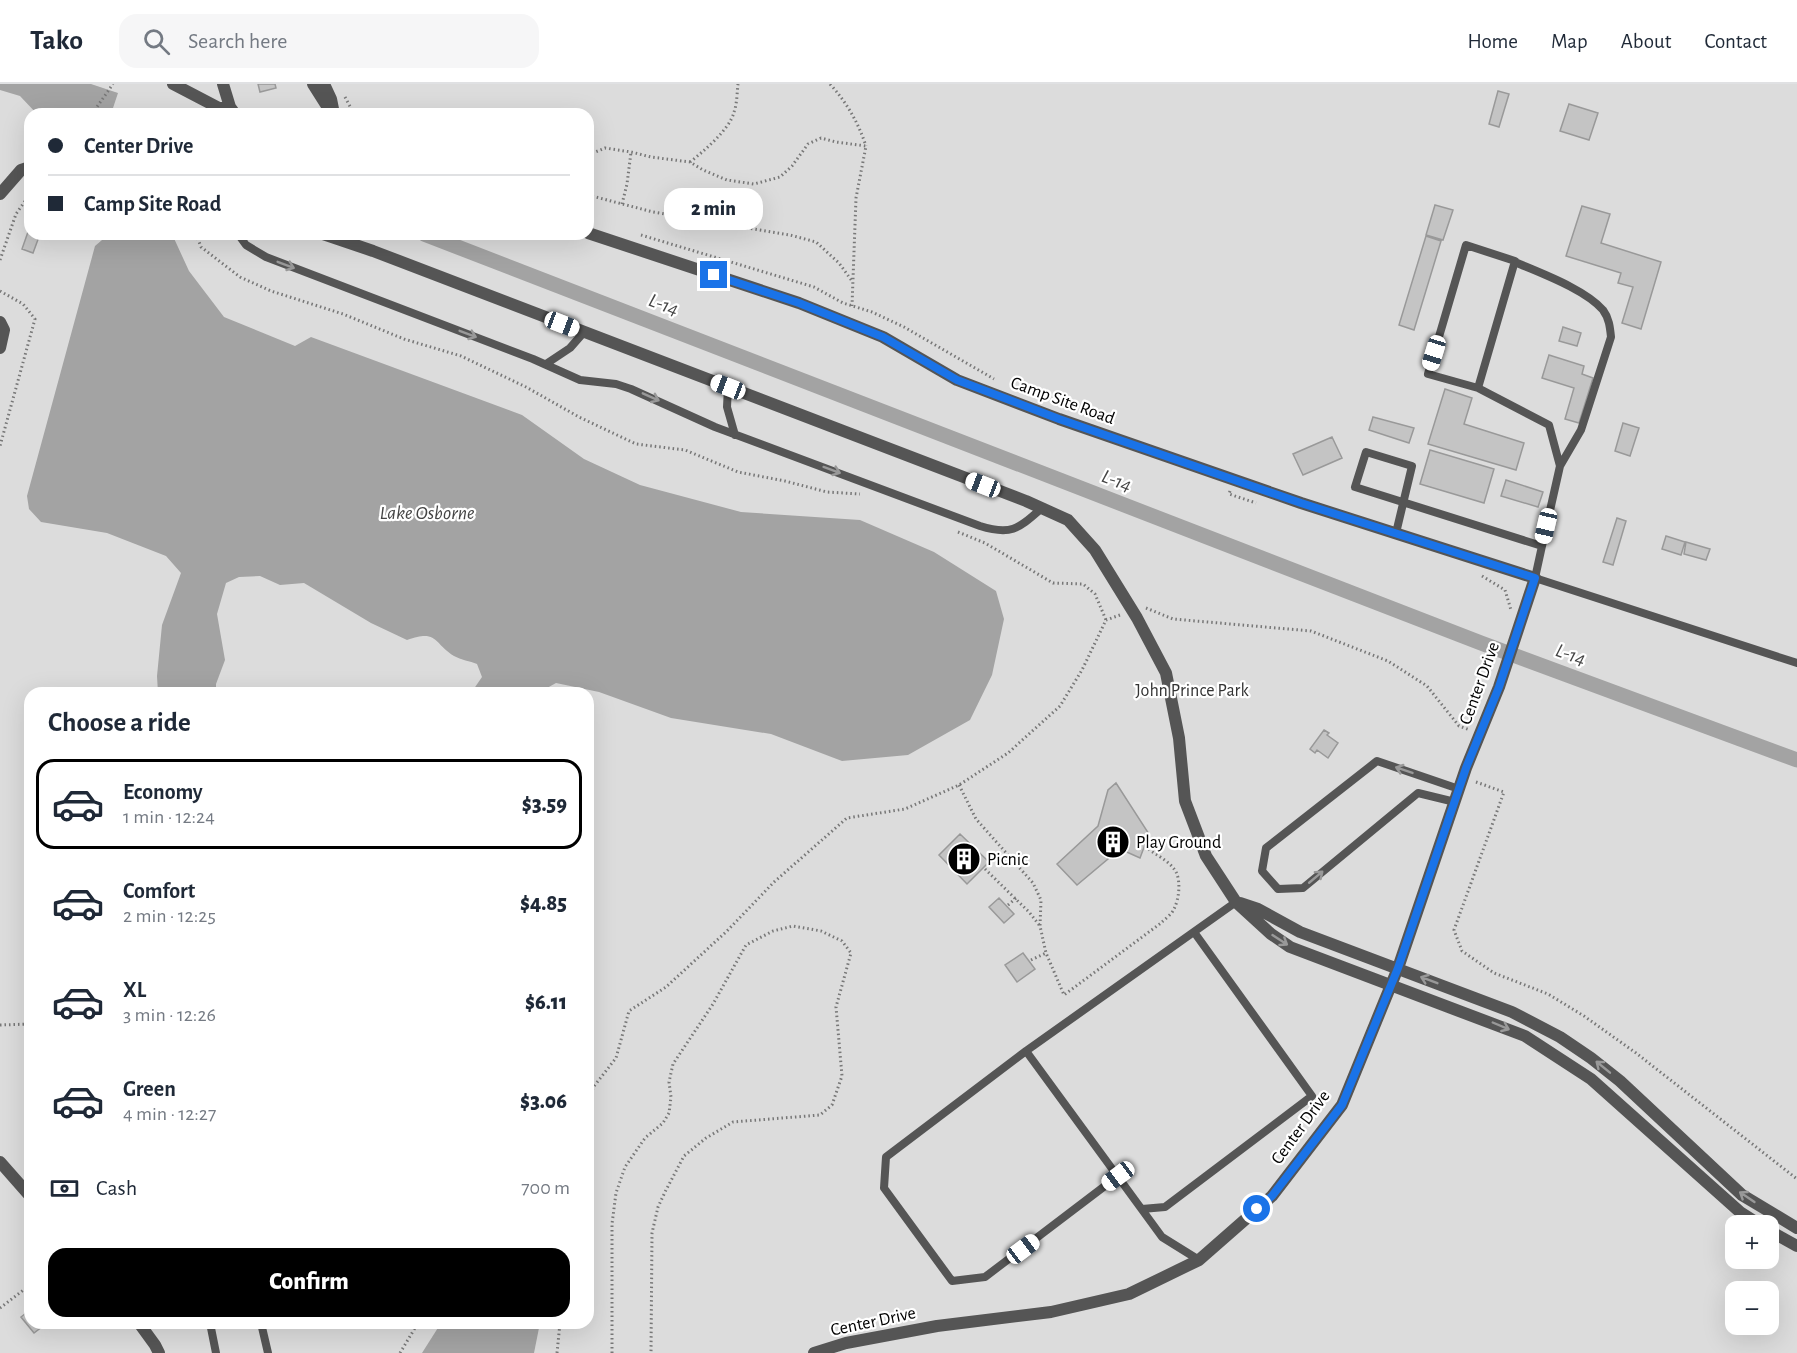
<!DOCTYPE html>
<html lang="en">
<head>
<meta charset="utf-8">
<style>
	body { margin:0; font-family:"Alegreya Sans",sans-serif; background:#f6f6f7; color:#1f2937; height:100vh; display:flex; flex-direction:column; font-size:22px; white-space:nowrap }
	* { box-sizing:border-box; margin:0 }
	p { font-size:20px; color:#747a83 }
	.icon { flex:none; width:33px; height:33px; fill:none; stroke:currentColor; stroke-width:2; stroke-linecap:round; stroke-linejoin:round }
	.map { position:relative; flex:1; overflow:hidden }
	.sheet { position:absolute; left:24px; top:603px; width:570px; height:642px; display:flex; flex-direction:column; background:#fff; border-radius:18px; box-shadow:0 6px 24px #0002 }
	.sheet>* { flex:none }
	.hud { position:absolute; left:24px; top:24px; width:570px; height:132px; border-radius:18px; box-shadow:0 6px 24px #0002; display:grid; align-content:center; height:132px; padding:0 24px; background:#fff }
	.fabs { position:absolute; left:1725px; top:1131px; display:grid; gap:12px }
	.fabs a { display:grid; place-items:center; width:54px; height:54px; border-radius:12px; background:#fff; box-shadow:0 6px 24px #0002; font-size:30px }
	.end { position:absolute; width:27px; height:27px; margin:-14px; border:8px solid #1a73e8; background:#fff; box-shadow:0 0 0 3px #fff }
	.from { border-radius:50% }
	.bubble { position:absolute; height:42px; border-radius:18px; background:#fff; box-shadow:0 6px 24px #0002; font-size:20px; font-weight:800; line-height:42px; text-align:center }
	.car { position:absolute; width:18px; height:36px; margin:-18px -9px; border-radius:8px; box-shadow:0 0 4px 2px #0007; background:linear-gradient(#fff 24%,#345 0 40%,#fff 0 76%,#345 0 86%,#fff 0) }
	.hud b { display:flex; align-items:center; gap:21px; height:57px; font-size:22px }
	.hud b+b { border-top:2px solid #e0e1e3 }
	.hud i { width:15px; height:15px; background:#1f2937 }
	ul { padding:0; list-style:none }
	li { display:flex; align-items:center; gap:18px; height:90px; margin:0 12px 9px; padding:0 12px; border:3px solid transparent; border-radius:18px }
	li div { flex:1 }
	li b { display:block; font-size:22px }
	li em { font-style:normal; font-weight:800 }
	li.selected { border-color:#000 }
	li>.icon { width:54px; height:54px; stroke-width:1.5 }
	h2 { padding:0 24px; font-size:27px; line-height:72px }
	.pay { display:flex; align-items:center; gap:15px; height:66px; padding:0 24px; font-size:22px }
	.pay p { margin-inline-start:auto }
	.primary-button { display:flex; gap:12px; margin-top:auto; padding:12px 24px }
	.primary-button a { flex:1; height:69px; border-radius:18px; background:#000; color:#fff; font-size:24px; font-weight:800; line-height:69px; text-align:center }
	header { display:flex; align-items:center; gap:36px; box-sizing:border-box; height:84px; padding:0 30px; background:#fff; border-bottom:2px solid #e0e1e3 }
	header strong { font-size:28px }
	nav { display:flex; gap:33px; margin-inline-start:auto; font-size:21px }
	.search { width:420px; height:54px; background:#f6f6f7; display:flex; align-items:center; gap:15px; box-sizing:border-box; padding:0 21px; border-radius:18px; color:#747a83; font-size:22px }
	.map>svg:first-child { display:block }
	.green { fill:#dcdcdc; fill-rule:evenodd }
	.water { fill:#a3a3a3 }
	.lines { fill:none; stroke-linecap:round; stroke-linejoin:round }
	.canal { stroke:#a3a3a3; stroke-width:15 }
	.building { fill:#c4c4c4; stroke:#999; stroke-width:1.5 }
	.path { stroke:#777; stroke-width:3; stroke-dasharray:1.5 3; stroke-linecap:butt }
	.service { stroke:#555; stroke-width:8 }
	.minor { stroke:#555; stroke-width:12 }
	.oneway { stroke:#999 }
	.route { stroke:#1a73e8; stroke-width:8 }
	.labels { text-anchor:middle; stroke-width:4.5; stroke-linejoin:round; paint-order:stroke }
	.street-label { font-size:18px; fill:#000; stroke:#fff }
	.park-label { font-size:18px; fill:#333; stroke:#fff }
	.poi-label { font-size:18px; fill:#000; stroke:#fff; text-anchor:start }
	.water-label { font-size:20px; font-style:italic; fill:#444; stroke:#fff }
</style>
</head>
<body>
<header>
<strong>Tako</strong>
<div class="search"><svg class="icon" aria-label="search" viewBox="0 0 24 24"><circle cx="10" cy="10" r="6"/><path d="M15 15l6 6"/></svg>Search here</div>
<nav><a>Home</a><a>Map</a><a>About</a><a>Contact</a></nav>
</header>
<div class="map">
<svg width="1797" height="1269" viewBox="0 0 1797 1269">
	<rect width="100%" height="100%" fill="#fff"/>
	<path class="green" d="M0,0H1797V1269H0ZM30,30H588V150H30ZM30,609H588V1239H30ZM1736,1142H1768V1174H1736ZM1736,1208H1768V1240H1736Z"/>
	<path class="water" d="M0,0H91L118,9L111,30H37L20,12L0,6Z
		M109,150H172L189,187L224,233L295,262L311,253L522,331L584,375L640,401L741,428L860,436L934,468L996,507L1004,535L992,591L970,636L908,671L842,677L771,650L671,634L599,608L556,599L538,609H471L482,593L477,580C470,577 461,576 454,572C433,559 438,545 407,556L371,539L304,499L280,501L260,492L239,493L226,499L217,530L225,576L216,600V609H158L157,592L162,541L181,489L166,472L107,449L41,438L29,425L27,412L95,162Z
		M441,1239H540L534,1269H422Z"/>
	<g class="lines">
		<path class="canal" d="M424,150L1481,559L1797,676"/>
	</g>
	<path class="building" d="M258,0H275L276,4L260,8Z
		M1498,7L1509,10L1499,43L1489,40Z
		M1569,20L1598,29L1589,56L1560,47Z
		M1435,121L1453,126L1443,156L1426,151Z
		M1582,122L1610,130L1601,159L1661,178L1641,245L1622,239L1633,203L1618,199L1621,189L1566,172Z
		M29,145L30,150H40L33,169L22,165Z
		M1426,152L1441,157L1414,246L1399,241Z
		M1563,243L1581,249L1577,262L1559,257Z
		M1549,271L1584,282L1582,290L1593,294L1579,339L1565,335L1574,304L1542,294Z
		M1445,305L1472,314L1464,340L1524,359L1516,386L1428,360Z
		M1373,333L1414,344L1409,359L1369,346Z
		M1623,339L1639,344L1630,372L1615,367Z
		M1332,353L1342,374L1303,391L1293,370Z
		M1430,366L1494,385L1484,419L1420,400Z
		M1506,396L1543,408L1538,423L1501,412Z
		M1617,434L1626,437L1613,481L1603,478Z
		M1666,452L1685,458L1681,471L1662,465Z
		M1686,458L1710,465L1706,476L1684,470Z
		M1324,646L1329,649L1327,651L1338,659L1328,674L1317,666L1315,669L1310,665Z
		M1116,699L1149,750L1140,774L1120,765L1077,801L1057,780L1098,742L1108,706Z
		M960,750L989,778L967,800L939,771Z
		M999,814L1014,830L1004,839L989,823Z
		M1023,869L1035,885L1017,898L1005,881Z
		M30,1226V1239H47L34,1249L21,1233Z"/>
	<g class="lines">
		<path class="path" d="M830,0C847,19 858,38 866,62
			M345,13L354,30
			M92,30L113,0
			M588,71L605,64L631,68L651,73L690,78L703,86L727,96L754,100L780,93L792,82L808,60L821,54L836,58L866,62L856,114L852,222
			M690,78C704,67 730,45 734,28C737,20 737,9 738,0
			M588,111L653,128L790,151L816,158L839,179L852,197
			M622,120L627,100L631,68
			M196,150L201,163L240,193L271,207L343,230L404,255L461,272L526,303L579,333L636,360L685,366L738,388L785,397L827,408L860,410
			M641,151L814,203L843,219L872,228L904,243L994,295
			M0,176L16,130L30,110
			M0,207L23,220L35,235L0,362
			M1230,407L1229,410L1256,419
			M958,448L985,459L1053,499L1083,500L1095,510L1106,536
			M1482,492L1505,506L1511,526
			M1146,524L1173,535L1311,547L1388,577L1427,602L1459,642L1470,646
			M1476,698L1504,708L1454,846L1462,867L1494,889L1548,910L1584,932L1636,969L1797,1095
			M959,701L976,735L1033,799L1041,816L1040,842L1046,869L1064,911L1161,839C1165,835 1172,830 1174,825C1179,815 1181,798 1176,788C1170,777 1156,771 1147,764
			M985,785L1029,828L1040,842
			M1008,821L1016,814
			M1031,876L1046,869
			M0,941L30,940
			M588,1014L595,1001L616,974L629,927L666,903L727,847L774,798L847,734L905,725L959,701L1008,669L1060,622L1082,586L1106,536L1120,531
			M0,1224L30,1201
			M400,1269L418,1239
			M557,1269L560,1239
			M612,1269V1140L616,1109L625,1083L645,1054L663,1039L669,1029L671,1013L669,998L673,980L713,920L746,861L773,847L793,842L821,847L842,857L851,869L836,923L842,992L832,1021L820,1031L733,1038L706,1054L684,1072L666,1106L658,1123L652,1149L651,1269"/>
		<path class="service" d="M238,150L246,161L266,173L533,275L580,296L616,300L631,305L715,343L980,442C1012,452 1019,444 1042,424
			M1515,178C1540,189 1585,205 1603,226C1609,234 1610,243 1611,253L1581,346L1560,382
			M546,280L570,264L584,248
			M728,303L727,323L735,351
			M1478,304L1515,177L1466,161L1428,290L1478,304L1549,341L1560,382L1542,462
			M1396,449L1412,382L1366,368L1355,403L1542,462L1535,494L1797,579
			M1455,718L1418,709L1303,804L1278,805L1262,787L1266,764L1377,677L1459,705
			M1026,967L886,1073L884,1104L952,1197L985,1193L1118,1092
			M1142,1125L1165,1123L1312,1012L1194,848
			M1199,1176L1162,1153L1026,967L1236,818
			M210,1239L216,1269
			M261,1239L268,1269"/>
		<path class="minor" d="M173,0L219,24L230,23
			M223,0L230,23L235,30
			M313,0L332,30
			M324,0L331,15L334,30
			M0,110L21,86L30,83
			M588,149L799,219L883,253L957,296L1059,335L1301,419L1535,494L1499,603L1466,684L1398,884L1342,1021L1272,1112L1199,1176L1129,1210L1051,1228L937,1242L846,1259L814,1269
			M323,150L373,167L1026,417L1068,436L1095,466L1137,534L1166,589L1179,654L1185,717L1206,772L1236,818L1271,850L1290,863L1525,952L1591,995L1740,1128L1762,1142
			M0,238L4,246L0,264
			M1240,819L1258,825L1300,848L1512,928L1560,953L1591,974L1620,997L1742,1111L1797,1144
			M0,1078L30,1112
			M1768,1146L1797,1162
			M139,1239L155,1261L159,1269"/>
	</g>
	<defs><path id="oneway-shaft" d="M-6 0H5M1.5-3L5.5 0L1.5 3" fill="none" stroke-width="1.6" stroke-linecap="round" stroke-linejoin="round" transform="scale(1.5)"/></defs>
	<g class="oneway">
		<use href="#oneway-shaft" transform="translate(286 181) rotate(21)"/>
		<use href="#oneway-shaft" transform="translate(468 250) rotate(21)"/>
		<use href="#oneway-shaft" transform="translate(651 313) rotate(24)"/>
		<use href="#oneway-shaft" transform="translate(832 386) rotate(20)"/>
		<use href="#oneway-shaft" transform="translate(1404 686) rotate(-161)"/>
		<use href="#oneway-shaft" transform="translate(1316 793) rotate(-40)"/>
		<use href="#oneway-shaft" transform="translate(1280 856) rotate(33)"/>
		<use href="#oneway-shaft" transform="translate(1429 896) rotate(-159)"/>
		<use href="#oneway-shaft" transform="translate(1501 942) rotate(23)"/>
		<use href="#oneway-shaft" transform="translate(1603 983) rotate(-141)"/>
		<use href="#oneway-shaft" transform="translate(1747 1113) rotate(-146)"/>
	</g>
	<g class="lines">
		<path class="route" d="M714,191L799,219L883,253L957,296L1059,335L1301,419L1535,494L1499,603L1466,684L1398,884L1342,1021L1272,1112L1257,1125"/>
	</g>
	<defs>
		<g id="building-disc" transform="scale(1.725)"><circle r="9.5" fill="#000" stroke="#fff"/><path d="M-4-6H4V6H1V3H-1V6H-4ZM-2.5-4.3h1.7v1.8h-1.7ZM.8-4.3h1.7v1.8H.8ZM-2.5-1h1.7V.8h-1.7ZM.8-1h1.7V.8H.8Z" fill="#fff"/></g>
	</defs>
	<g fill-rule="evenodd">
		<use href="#building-disc" x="1113" y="758"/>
		<use href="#building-disc" x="964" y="775"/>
	</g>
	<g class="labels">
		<g class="street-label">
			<text transform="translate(1063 316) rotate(20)" y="6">Camp Site Road</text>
			<text transform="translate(1479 599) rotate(-70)" y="6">Center Drive</text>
			<text transform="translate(1300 1043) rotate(-54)" y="6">Center Drive</text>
			<text transform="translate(873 1237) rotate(-12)" y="6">Center Drive</text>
		</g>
		<g class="park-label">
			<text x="1192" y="612">John Prince Park</text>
		</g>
		<g class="poi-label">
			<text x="1136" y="764">Play Ground</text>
			<text x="987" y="781">Picnic</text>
		</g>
		<g class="water-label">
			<text transform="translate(664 220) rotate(21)" y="7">L-14</text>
			<text transform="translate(1117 396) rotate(21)" y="7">L-14</text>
			<text x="427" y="435">Lake Osborne</text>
			<text transform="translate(1571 570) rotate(20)" y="7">L-14</text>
		</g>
	</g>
</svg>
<div class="fabs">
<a>+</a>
<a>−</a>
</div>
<i class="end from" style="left:1257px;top:1125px"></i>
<i class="end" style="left:714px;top:191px"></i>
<div class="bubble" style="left:664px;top:104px;width:99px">2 min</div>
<i class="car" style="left:562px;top:240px;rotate:111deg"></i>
<i class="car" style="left:1434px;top:269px;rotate:197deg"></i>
<i class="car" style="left:728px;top:303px;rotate:291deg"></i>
<i class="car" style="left:983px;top:401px;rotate:291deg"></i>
<i class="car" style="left:1546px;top:442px;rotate:193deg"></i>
<i class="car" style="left:1118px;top:1092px;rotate:233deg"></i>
<i class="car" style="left:1023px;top:1165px;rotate:53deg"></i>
<div class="hud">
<b><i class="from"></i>Center Drive</b>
<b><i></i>Camp Site Road</b>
</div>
<section class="sheet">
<h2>Choose a ride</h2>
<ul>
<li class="selected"><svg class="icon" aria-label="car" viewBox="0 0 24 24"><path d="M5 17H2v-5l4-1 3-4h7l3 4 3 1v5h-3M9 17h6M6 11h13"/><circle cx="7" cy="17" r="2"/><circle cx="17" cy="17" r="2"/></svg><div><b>Economy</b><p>1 min · 12:24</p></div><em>$3.59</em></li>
<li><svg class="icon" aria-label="car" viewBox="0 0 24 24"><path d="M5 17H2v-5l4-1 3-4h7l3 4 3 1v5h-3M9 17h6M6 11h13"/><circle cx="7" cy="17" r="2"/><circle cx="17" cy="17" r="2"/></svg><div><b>Comfort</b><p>2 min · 12:25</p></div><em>$4.85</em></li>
<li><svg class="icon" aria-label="car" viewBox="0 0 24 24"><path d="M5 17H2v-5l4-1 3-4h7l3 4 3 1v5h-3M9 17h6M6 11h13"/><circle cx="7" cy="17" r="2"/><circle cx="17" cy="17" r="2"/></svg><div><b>XL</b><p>3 min · 12:26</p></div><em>$6.11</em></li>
<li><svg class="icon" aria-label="car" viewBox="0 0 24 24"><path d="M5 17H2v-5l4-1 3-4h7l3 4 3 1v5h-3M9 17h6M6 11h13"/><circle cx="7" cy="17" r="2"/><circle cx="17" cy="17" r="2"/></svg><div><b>Green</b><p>4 min · 12:27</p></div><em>$3.06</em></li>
</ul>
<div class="pay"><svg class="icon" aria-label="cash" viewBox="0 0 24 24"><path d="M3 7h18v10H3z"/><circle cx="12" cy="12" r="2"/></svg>Cash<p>700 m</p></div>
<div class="primary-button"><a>Confirm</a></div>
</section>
</div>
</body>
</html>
